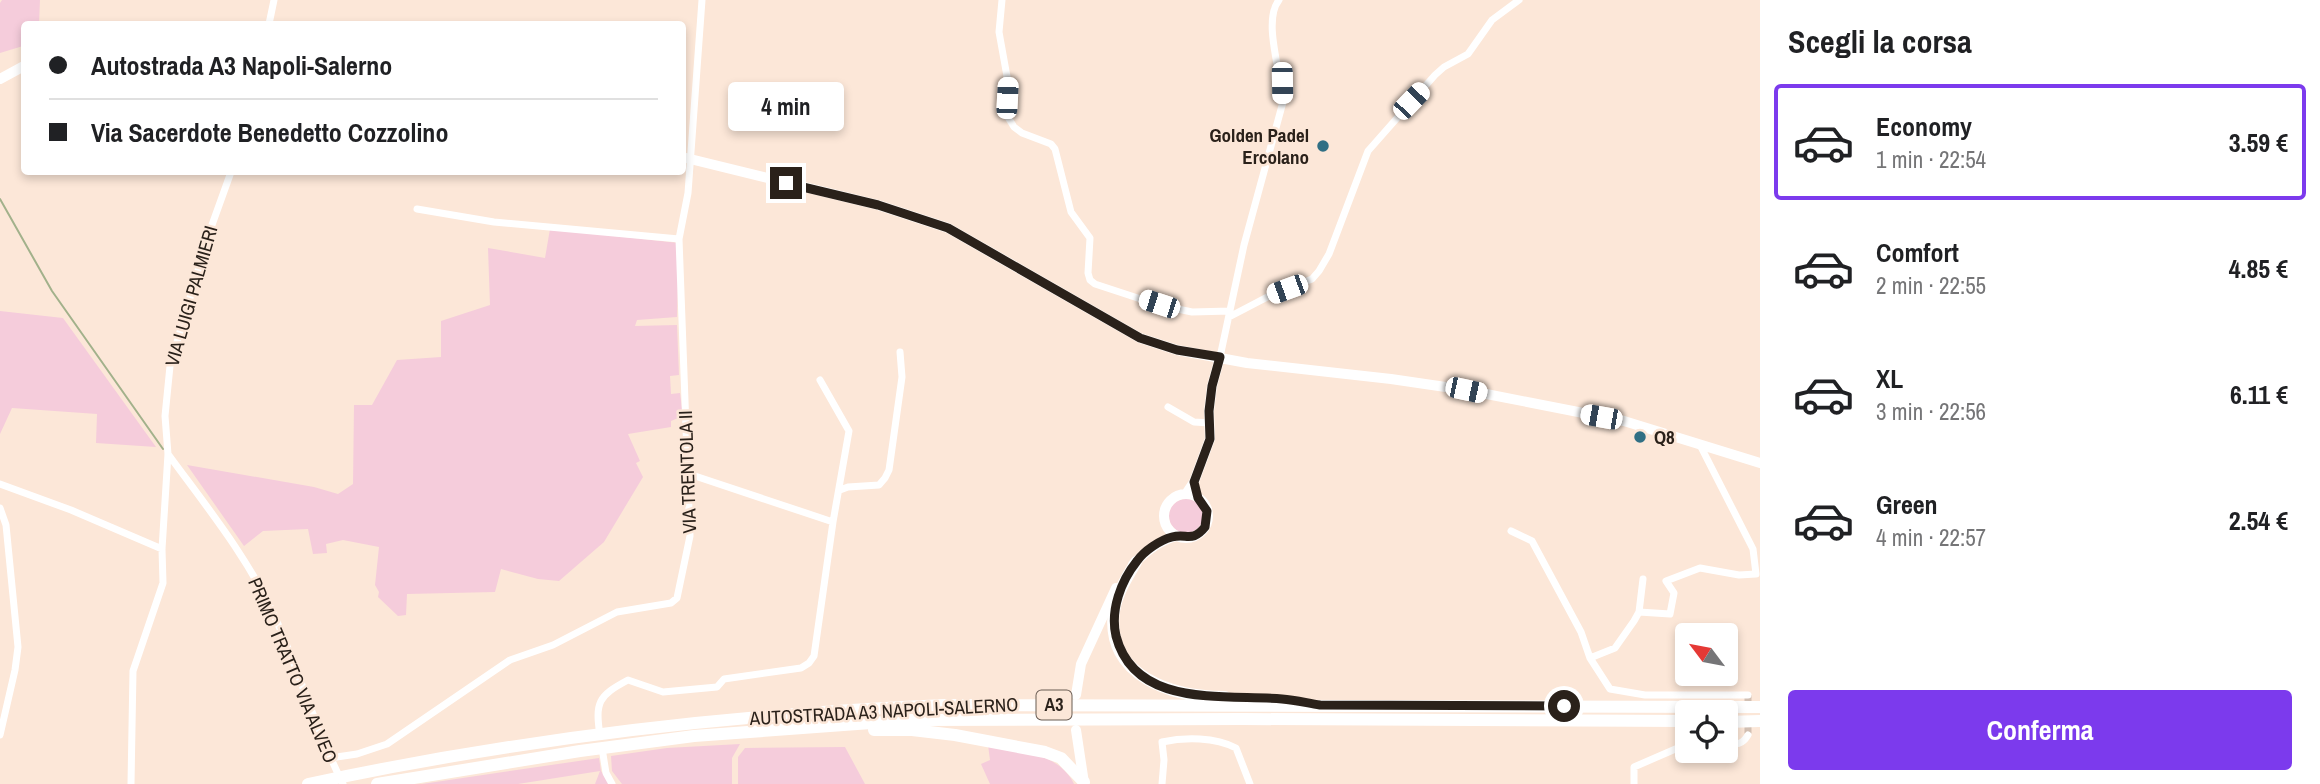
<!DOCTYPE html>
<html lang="it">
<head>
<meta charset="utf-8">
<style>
	body { margin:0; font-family:"Archivo Narrow",sans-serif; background:#f6f6f6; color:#202124; height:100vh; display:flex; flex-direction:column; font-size:26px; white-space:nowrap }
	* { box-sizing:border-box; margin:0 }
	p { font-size:23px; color:#757577 }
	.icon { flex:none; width:38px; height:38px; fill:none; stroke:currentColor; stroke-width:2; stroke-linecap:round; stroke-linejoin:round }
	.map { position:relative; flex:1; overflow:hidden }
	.drawer { display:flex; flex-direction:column; background:#fff; width:560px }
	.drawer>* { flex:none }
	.top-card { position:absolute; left:21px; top:21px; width:665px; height:154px; border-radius:7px; box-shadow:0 4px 10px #0003; display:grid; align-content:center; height:154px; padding:0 28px; background:#fff }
	.needle { width:46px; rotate:302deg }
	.buttons { position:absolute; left:1675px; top:623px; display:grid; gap:14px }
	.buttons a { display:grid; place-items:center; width:63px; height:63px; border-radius:7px; background:#fff; box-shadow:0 4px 10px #0003; font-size:35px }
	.end { position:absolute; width:32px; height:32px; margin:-16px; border:9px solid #2a211a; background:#fff; box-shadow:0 0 0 4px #fff }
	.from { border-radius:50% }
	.bubble { position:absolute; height:49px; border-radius:7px; background:#fff; box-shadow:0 4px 10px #0003; font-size:23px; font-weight:800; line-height:49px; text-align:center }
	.car { position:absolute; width:21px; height:42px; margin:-21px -10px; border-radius:9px; box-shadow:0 0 5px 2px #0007; background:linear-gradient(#fff 24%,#345 0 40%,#fff 0 76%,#345 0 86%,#fff 0) }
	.top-card b { display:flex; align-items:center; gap:24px; height:66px; font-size:26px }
	.top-card b+b { border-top:2px solid #e0e0e0 }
	.top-card i { width:18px; height:18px; background:#202124 }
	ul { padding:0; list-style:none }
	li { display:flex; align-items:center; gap:21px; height:116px; margin:0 14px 10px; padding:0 14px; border:4px solid transparent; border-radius:7px }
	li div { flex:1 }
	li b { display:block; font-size:26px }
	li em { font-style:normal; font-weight:800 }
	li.current { border-color:#7c3aed }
	li>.icon { width:63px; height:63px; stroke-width:1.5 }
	h2 { padding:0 28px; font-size:32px; line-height:84px }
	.action { display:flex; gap:14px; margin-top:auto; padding:14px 28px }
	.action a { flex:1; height:80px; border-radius:7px; background:#7c3aed; color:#fff; font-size:28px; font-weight:800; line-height:80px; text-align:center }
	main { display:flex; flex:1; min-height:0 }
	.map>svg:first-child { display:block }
	.green { fill:#f5ccdb }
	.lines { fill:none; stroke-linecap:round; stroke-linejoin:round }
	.stream { stroke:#a2b18b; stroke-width:2 }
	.street-tunnel { stroke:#d2bfb2; stroke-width:7; stroke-dasharray:7 3.5; stroke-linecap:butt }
	.street { stroke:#fff; stroke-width:7 }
	.secondary { stroke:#fff; stroke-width:10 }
	.highway { stroke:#fff; stroke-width:12 }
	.route { stroke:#2a211a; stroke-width:9 }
	.poi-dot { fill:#306f84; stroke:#fce7d8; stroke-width:2.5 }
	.labels { text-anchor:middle; stroke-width:5; stroke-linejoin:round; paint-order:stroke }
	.shield { fill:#fce7d8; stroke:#695c53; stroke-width:2 }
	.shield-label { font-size:18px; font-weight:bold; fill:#2a211a }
	.poi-label { font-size:19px; font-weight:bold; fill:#2a211a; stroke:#fce7d8; text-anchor:end }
	.street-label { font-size:19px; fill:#2a211a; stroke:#fce7d8 }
</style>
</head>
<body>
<main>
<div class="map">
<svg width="1760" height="784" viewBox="0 0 1760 784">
	<rect width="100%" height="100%" fill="#fce7d8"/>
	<path class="green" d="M2,0H40L39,24H24V50L23,46L0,53V3Z
		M550,229L679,243L677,317L637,320L635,326L677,325L679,375L670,376L671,394L680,393L683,416L671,421V427L628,434L640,461L636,463L643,477L604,542L559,581L538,579L501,569L495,592L407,594L406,615L398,616L378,597L379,592L375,585L379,547L343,540L326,544L327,553L313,554L308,529L263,531L244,546L187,465L314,487L338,494L353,484L354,405H372L397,360L441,357V321L490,305L488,248L545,258Z
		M0,311L63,318L156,447L96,443L97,414L12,408L0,434Z
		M1169 516a17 17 0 1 1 34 0a17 17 0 1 1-34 0Z
		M740,744L732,758V784H622L612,771L611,756L667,748Z
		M988,745C1018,752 1059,752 1074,784H990L981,764L990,760Z
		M845,747L865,784H738V757L745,748Z
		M599,758L601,771L610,784H595L600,771L518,784H422Z"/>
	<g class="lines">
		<path class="stream" d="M0,199L52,291L163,449"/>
		<path class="street-tunnel" d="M1748,695V735"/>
		<path class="street" d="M1002,0L999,32L1008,82L1006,114L1014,127L1022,133L1051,144L1055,149L1071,212L1090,238L1088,273L1090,280L1095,284L1159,305L1192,312L1230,311
			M269,24L274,0
			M417,209L494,222L679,239
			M1229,317L1271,295L1312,279L1319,271L1329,254L1368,151L1435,75L1444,67L1468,54L1492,20L1519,0
			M1220,357L1244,245L1283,102C1282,75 1262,21 1279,0
			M820,380L849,431L833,522
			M1168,407L1194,422L1210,423
			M168,454C206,506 247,556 274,615C299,670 315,729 343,784
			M0,484L71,510L162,549
			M840,490L848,487L879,485L885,478L889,470L902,377L900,352
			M0,508L6,525L18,647L15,670L0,735
			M1511,531L1532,541L1581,632L1590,658L1610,689L1645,695H1748
			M1639,612L1670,614L1674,593L1666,581L1700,568L1739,575L1756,574L1753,549L1700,445
			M1590,658L1615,648L1634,621L1639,612L1643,579
			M600,736C595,702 598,696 628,680L663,692L717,687L724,679L801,668L809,663L814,656L833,522L689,474
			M1726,742C1737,745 1742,745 1748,735
			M602,748L606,773L612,784
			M330,758L357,754L387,744L510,660L553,645L617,612L671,603L677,598L690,536L679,239L688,193L702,0
			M131,784L133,671L163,583L162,549L168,454L165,416L170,366L208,236L231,172
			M1162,784L1164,760L1162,742C1185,737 1215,737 1236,748L1250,784
			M1634,784V767L1687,744"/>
		<path class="secondary" d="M0,79L24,66
			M682,157L878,205L948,228L1140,338L1177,350L1247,363L1391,379L1466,390L1624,421L1760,463
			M1186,494L1194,482L1210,439L1209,411L1212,386L1220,357
			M1164 516a22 22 0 1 1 44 0a22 22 0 1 1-44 0Z
			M1133,565C1145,552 1160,540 1177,536
			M1076,695L1081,664L1116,588
			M1076,730L1084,783"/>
		<path class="highway" d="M1136,562C1127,577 1117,593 1114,611C1105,677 1173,697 1225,697
			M1726,722L1760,721
			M874,730H912L955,735L1045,752L1061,758L1084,782
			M308,784C518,739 732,714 945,705L1760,707
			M377,784L580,751L694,736L912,720L1243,719L1687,721"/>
	</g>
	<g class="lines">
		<path class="route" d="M786,183L878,205L948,228L1140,338L1177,350L1220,357L1212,386L1209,411L1210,439L1194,482L1198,498L1207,511L1205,527C1192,543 1187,533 1172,537C1160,540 1144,551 1137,561C1121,581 1110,610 1116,636C1135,709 1225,694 1282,699C1295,700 1307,703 1320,705L1564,706"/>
	</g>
	<g class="poi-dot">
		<circle cx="1323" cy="146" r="7"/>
		<circle cx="1640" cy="437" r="7"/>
	</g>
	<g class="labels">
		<rect class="shield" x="1036.5" y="690.5" width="35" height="29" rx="5"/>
		<g class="shield-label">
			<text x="1054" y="711">A3</text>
		</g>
		<g class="poi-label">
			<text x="1309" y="142">Golden Padel<tspan x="1309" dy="22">Ercolano</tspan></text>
			<text x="1654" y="444" text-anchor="start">Q8</text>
		</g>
		<g class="street-label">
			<text transform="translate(191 296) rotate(-74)" y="7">VIA LUIGI PALMIERI</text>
			<text transform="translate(687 472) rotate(-92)" y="7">VIA TRENTOLA II</text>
			<text transform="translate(293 670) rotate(67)" y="7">PRIMO TRATTO VIA ALVEO</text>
			<text transform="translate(884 711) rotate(-3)" y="7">AUTOSTRADA A3 NAPOLI-SALERNO</text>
		</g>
	</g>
</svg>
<div class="buttons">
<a><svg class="needle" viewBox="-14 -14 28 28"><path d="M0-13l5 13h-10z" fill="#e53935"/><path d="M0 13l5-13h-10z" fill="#757577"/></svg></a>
<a><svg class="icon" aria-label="locate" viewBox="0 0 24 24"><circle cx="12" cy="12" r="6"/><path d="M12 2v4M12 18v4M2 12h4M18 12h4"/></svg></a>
</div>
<i class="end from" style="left:1564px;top:706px"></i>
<i class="end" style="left:786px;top:183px"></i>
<div class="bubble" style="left:728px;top:82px;width:116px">4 min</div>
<i class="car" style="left:1282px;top:83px;rotate:179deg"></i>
<i class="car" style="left:1007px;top:98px;rotate:3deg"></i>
<i class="car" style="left:1411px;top:101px;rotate:44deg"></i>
<i class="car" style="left:1287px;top:289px;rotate:250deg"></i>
<i class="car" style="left:1159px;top:304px;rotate:288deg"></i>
<i class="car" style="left:1466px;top:390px;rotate:102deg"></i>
<i class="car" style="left:1601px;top:417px;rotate:280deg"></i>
<div class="top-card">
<b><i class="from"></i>Autostrada A3 Napoli-Salerno</b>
<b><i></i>Via Sacerdote Benedetto Cozzolino</b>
</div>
</div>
<section class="drawer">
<h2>Scegli la corsa</h2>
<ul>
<li class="current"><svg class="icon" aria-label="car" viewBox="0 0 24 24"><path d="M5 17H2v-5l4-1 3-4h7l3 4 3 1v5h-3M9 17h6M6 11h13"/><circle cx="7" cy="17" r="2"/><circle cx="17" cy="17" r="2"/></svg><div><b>Economy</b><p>1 min · 22:54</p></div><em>3.59 €</em></li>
<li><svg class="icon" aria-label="car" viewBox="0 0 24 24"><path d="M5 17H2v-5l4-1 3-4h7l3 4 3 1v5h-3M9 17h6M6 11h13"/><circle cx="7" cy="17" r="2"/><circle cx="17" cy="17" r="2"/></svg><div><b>Comfort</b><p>2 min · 22:55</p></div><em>4.85 €</em></li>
<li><svg class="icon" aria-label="car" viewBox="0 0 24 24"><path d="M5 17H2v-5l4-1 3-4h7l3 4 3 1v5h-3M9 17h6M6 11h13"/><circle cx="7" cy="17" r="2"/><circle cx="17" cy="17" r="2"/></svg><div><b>XL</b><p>3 min · 22:56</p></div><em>6.11 €</em></li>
<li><svg class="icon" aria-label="car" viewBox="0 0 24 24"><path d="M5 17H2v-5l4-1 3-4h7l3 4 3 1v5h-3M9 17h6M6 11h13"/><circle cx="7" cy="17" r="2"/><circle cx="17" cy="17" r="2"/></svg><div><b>Green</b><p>4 min · 22:57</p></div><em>2.54 €</em></li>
</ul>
<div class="action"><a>Conferma</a></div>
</section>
</main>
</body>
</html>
